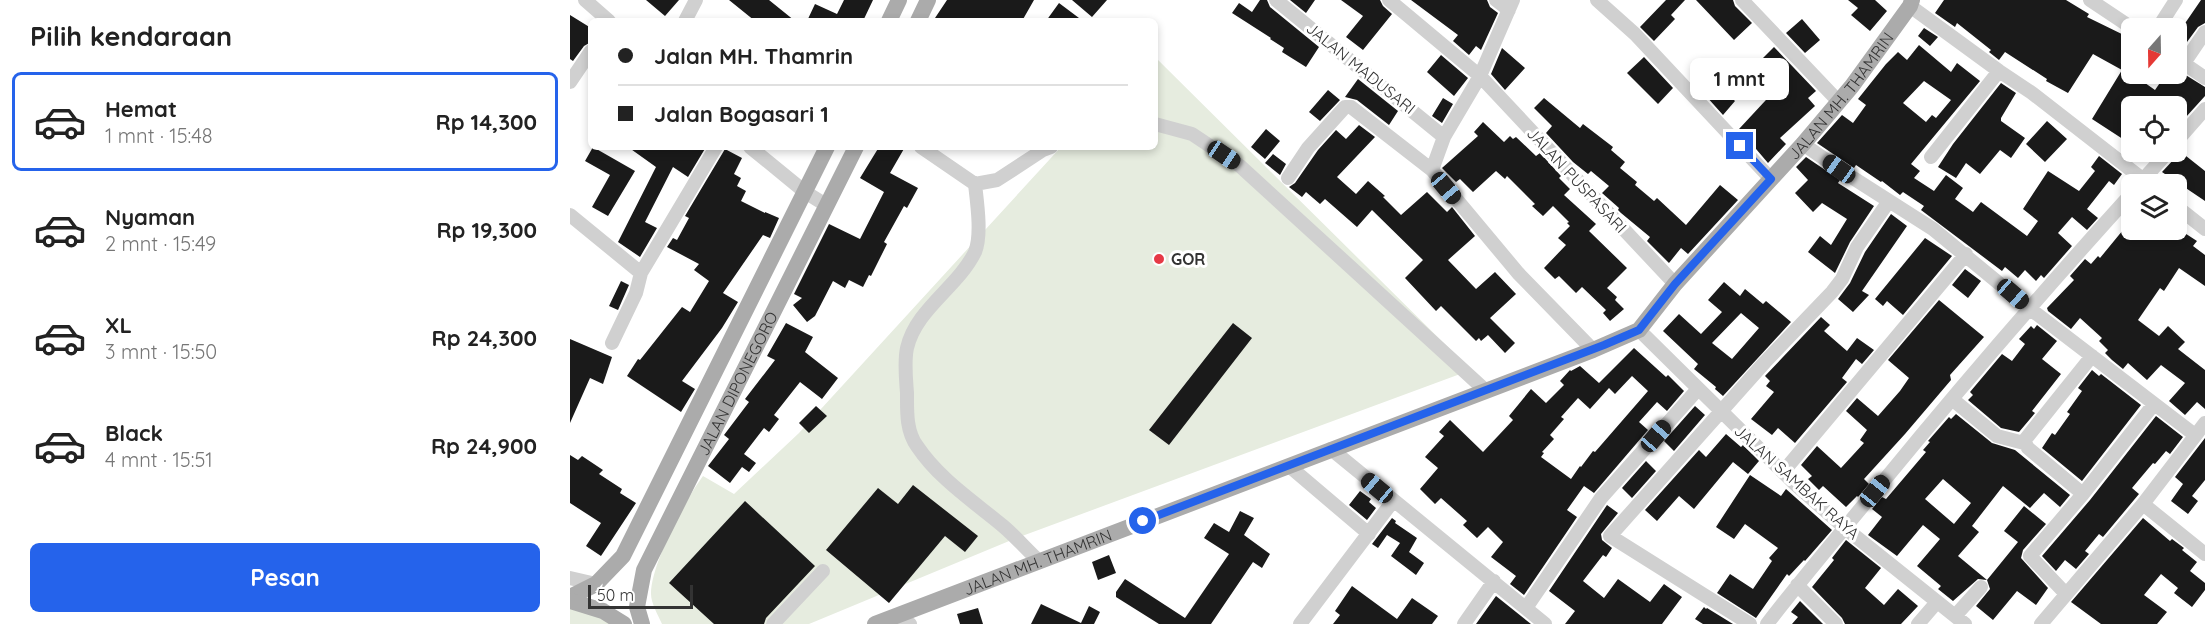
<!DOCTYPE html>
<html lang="id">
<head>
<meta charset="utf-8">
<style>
	body { margin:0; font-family:Quicksand,sans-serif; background:#f6f6f6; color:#222; height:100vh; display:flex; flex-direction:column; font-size:22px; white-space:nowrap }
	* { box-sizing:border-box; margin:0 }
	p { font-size:20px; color:#767676 }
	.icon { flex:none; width:33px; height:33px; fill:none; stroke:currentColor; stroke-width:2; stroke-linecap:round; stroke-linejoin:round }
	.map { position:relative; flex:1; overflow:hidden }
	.panel { display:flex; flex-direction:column; background:#fff; width:570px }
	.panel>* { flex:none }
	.top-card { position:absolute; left:18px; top:18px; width:570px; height:132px; border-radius:9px; box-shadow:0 3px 9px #0003; display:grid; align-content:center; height:132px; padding:0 30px; background:#fff }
	.needle { width:39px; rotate:200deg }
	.controls { position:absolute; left:1551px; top:18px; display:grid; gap:12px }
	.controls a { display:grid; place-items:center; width:66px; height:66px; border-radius:9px; background:#fff; box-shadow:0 3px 9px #0003; font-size:30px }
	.scale { position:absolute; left:18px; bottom:15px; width:105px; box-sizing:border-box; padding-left:6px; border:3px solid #333; border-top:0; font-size:16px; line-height:21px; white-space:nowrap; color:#333; -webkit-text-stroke:4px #fff; paint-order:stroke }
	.end { position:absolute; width:27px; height:27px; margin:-14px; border:8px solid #2563eb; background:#fff; box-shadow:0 0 0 3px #fff }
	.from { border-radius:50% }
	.bubble { position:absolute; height:42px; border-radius:9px; background:#fff; box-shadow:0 3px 9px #0003; font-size:20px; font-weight:700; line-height:42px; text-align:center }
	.car { position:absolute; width:18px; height:36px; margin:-18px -9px; border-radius:8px; box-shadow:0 0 4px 2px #0007; background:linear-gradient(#222 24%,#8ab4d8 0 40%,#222 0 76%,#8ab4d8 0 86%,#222 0) }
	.top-card b { display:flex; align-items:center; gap:21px; height:57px; font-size:22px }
	.top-card b+b { border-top:2px solid #e0e0e0 }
	.top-card i { width:15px; height:15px; background:#222 }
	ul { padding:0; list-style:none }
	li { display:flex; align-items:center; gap:18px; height:99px; margin:0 12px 9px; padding:0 18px; border:3px solid transparent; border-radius:9px }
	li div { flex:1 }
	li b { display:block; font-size:22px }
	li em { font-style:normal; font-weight:700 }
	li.current { border-color:#2563eb }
	li>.icon { width:54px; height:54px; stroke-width:1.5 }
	h2 { padding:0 30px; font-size:27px; line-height:72px }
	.primary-button { display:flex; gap:12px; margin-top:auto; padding:12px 30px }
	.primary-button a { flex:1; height:69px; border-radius:9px; background:#2563eb; color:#fff; font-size:24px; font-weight:700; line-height:69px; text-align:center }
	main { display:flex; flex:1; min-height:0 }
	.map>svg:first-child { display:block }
	.green { fill:#e6ecdf }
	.building { fill:#1a1a1a; fill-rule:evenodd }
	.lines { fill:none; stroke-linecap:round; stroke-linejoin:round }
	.minor { stroke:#d0d0d0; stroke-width:14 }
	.major { stroke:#ababab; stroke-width:16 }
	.route { stroke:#2563eb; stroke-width:8 }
	.poi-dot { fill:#e63946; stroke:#fff; stroke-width:2 }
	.labels { text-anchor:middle; stroke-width:6; stroke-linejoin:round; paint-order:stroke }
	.street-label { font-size:16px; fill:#333; stroke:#fff }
	.poi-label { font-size:16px; font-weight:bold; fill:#333; stroke:#fff; text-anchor:start }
</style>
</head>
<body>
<main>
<section class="panel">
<h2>Pilih kendaraan</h2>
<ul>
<li class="current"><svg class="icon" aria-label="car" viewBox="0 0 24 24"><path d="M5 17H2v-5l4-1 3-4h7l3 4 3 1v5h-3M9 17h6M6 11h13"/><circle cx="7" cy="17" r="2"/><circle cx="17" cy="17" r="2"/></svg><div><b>Hemat</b><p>1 mnt · 15:48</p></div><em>Rp 14,300</em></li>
<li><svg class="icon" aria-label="car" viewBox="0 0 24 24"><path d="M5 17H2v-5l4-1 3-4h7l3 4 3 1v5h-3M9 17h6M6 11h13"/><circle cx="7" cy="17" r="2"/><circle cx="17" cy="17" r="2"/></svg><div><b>Nyaman</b><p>2 mnt · 15:49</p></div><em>Rp 19,300</em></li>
<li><svg class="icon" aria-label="car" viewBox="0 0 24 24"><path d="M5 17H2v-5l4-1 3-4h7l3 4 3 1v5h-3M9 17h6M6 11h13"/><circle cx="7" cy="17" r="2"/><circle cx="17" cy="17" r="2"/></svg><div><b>XL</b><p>3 mnt · 15:50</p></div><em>Rp 24,300</em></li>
<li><svg class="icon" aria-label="car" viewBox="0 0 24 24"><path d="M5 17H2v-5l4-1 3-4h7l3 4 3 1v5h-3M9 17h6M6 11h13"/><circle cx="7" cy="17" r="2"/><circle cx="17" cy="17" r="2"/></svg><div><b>Black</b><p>4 mnt · 15:51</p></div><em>Rp 24,900</em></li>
</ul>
<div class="primary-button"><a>Pesan</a></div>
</section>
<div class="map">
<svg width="1635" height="624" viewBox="0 0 1635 624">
	<rect width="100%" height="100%" fill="#fff"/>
	<path class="green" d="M585,57L901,370L444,539L239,624H92C88,615 81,603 81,594C81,564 115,500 133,476L164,494L229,433L491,147H585Z
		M0,601L54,624H0Z"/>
	<path class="building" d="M76,0H109L95,16Z
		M159,0H199L225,21H185Z
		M274,0H303L293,21H237L245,4L267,14Z
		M377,0H464L452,21H363Z
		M502,0H537L522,17Z
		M690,0H697L700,7L749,47L736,67L712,52L714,48L700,39L701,38L662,13L669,3L682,12Z
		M720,0H745L736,13Z
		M771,0H810L813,6L822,14L793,50L776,37L793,16Z
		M841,0H917L920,7L928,13L911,50L906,46L899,55L883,41L888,35Z
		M1096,0H1115L1101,15L1105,19L1084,41L1070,27Z
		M1126,0H1163L1165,6L1182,23L1164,40Z
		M1278,0H1305L1317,11L1300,31L1281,15L1288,8Z
		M1374,0H1496L1519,14L1517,17L1562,39V74L1570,75L1568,78L1585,90L1596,74H1606V69L1635,87V96L1606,128V106H1562V145L1522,119L1552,70L1523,54L1498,93L1476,81L1477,79L1435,52L1429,60L1419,52L1421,50L1387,23L1385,27L1365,13Z
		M1631,0H1635V23L1628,27L1617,42L1607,35Z
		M489,3L513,21H476Z
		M0,15L21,28V42L14,46L3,61L0,59Z
		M1232,19L1250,40L1235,53L1216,33Z
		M1354,28L1368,37L1360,46L1348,36Z
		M1349,45L1381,72L1387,63L1410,81L1341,164L1350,171L1344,178L1364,191L1376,175L1393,188L1385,199L1403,212L1411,202L1457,236L1468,221L1453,209L1478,171L1509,191L1525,171L1521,167L1529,156L1552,174L1544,185L1539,181L1517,209L1528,218L1517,230L1502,217L1488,233L1502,246L1474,278L1471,275L1466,281L1455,270L1448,278L1435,267L1432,271L1351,210L1354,206L1333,192L1330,195L1312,181L1311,182L1286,165L1284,168L1247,143L1272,115L1283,123L1296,105L1288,99L1316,64L1328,52L1337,60ZM1354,81L1381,100L1366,118L1362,115L1356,122L1333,103Z
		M1204,47L1246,91L1238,98L1245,106L1210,138L1216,144L1198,163L1169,129L1208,87L1186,65Z
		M932,48L955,68L935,90L921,74Z
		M871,55L898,78L884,96L857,72Z
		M1074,57L1103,88L1088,104L1057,73Z
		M1147,67L1161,82L1153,89L1165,101L1153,115L1127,86Z
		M788,79L828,111L819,125L787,100L775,97Z
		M1431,83L1446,93L1431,118V121L1455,138L1441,158L1430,150L1410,174L1396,163L1386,178L1368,167L1383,144Z
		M758,90L770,100L750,121L739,112Z
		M873,98L883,104L872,123L862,116Z
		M974,98L1010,128L1013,124L1043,147L1041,150L1055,162L1050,168L1067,182L1065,185L1084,201L1087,198L1116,225L1150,185L1168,200L1118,254L1111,248L1099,263L1077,241L1080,237L1051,213L1048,210L1049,208L1032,193L1039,186L1021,171L1018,174L1003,162L976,133L982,126L964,108Z
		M1477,121L1497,139L1475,162L1456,144Z
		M913,122L934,142L940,136L943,139L946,137L966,156L970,153L991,176L989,178L1000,189L994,195L1026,224L1019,231L1057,268L1037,288L1047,297L1045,300L1054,309L1040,321L1033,313L1036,310L1012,287L1006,293L989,276L985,279L974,268L996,245L988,238L1000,226L997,223L999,222L983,206L973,216L962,206L965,204L937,176L935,179L926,171L903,192L890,179L886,182L872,168L908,136L904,132Z
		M789,125L805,137L767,177L786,194L798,181L815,196L813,197L831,215L857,192L877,212L882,207L905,236L878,260L906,289L925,272L946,294L920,318L945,343L935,353L918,335L911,341L909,338L906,341L871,306L866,311L835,278L853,260L802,210L787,227L755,199L750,204L736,192L732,197L719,187L725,183L748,150L766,130L776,139Z
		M696,129L710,141L695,159L681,147Z
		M23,147L65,171L38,216L22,207L40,175L15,161Z
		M58,147H136L118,177L103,167L75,222L87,228L70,257L48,242L86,167Z
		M309,147H335L320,173L348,188L337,208L334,206L314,242L317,244L301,276L299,275L293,287L279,280L275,288L263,281L245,316L237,322L223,305L232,298L224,294L259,224L290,239L314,192L290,178Z
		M155,149L172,158L164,174L171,178L167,186L176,191L171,201L195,213V212L209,218L200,238L193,235L153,293L168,302L152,328L112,381L125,389L111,412L57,376L68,359L70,360L112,307L120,312L139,281L124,270L129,264L97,247L103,238L107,240L119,218L115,216Z
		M1607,152H1611L1635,171V201L1592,172L1605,158Z
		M703,154L716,164L710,175L695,163Z
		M1236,157L1270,180L1268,183L1304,206L1280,242L1265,273L1238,252L1250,236L1261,245L1277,219L1252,203L1243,212L1225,193L1238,180L1226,167Z
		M1321,214L1337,226L1292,291L1299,295L1283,312L1268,299L1280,283L1295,252Z
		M1553,230H1610L1627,241L1623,246L1635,255V286L1609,268L1594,291L1590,288L1568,320L1589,336L1598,326L1615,342L1608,349L1635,370V409L1627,402L1615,415L1599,401L1615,383L1591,365L1577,380L1558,363L1553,369L1542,360L1535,353L1538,350L1529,341L1532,338L1510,318L1501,329L1478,311L1477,308L1504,280L1500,276L1515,259L1521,264L1528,256L1530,258Z
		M1355,238L1382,256L1333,315L1317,301L1313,306L1305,299Z
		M1395,269L1411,281L1398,298L1382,285Z
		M51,281L59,285L48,310L39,306Z
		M1154,282L1170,296L1175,289L1193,304L1196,301L1221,322L1153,396L1145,389L1146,387L1124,369L1128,364L1093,331L1109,314L1131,334L1152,312L1138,300ZM1171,313L1189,328L1162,359L1142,343Z
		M1369,300L1414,337L1380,375L1381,380L1335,434L1294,479L1299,484L1288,497L1287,496L1276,507L1253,486L1249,490L1238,479L1242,476L1231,465L1247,446L1271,468L1294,443L1290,440L1297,430L1276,411L1287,398L1308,416L1330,391L1339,378L1318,360Z
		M1251,317L1260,325L1254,331L1277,351L1287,338L1304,350L1292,364L1286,359L1272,378L1277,382L1225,443L1208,428L1202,435L1181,419L1204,392L1196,386L1200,381L1195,376Z
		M216,323L243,337L235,352L268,378L252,399L230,382L204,415L209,419L199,432L194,428L174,454L186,463L179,472L172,467L160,483L138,466L159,439L154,435L179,402L175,399L205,360L197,356Z
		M663,323L682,338L599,445L579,430Z
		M1467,325L1487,341L1472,359L1491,374L1462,411L1465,413L1449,432L1431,428L1398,400L1403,395L1400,392L1432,354L1442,361L1455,344L1449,339L1461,326L1464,329Z
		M0,339L42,357L33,384L20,378L0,423Z
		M1064,348L1096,377L1098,375L1114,391L1097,411L1087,402L1069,422L1078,430L1024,493L1014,486L997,510L1007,517L954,595L940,584L946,576L921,557L933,542L918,527L907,538L893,525L897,521L871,498L865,504L850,489L868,468L855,457L874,436L869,432L880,420L913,452L943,420L939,416L961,389L976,403L994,385L990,381L1000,370L1001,371L1010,366L1029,383ZM1062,376L1078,391L1025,452L1023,451L1011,467L1010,466L1001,479L971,457L974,453L972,452L984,439L980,435L994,419L991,417L1008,398L1020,409L1039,388L1045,394Z
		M1522,370L1529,376L1531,374L1571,405L1512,481L1472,448L1482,433L1485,435L1500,414L1497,412L1512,391L1508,388Z
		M246,406L257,416L239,433L229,423Z
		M1125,406L1135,415L1104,451L1094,441Z
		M1386,414L1422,443L1445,450L1500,495L1490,507L1474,493L1460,508L1433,486L1402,526L1409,532L1388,556L1417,580L1448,542L1434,531L1454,506L1476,524L1453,550L1451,558L1478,588L1466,605L1447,591L1423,620L1406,606L1420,589L1417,580L1408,579L1383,601L1368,589L1371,586L1347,566L1370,539L1353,525L1327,556L1298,535L1312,517L1302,509L1312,497L1316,499L1356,452L1353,450L1360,442L1358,441L1379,417L1381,419ZM1373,479L1401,503L1384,524L1355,499Z
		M1586,416L1613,437L1600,454L1596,451L1585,464L1583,463L1562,488L1569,494L1533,537L1529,534L1515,551L1519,554L1506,569L1495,560L1486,571L1472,556L1520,500Z
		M1156,434L1171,447L1173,445L1189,461L1178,474L1163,462L1124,509L1109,496L1087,521L1075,510L1129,450L1136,457Z
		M1635,438V480L1622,496L1628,501L1618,514L1601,501L1613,484L1605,477Z
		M0,455L8,460L12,456L33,470L29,474L52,489L50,493L66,503L31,556L16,546L31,523L0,503Z
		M1076,461L1086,471L1062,498L1052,488Z
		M1180,475L1211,496L1216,489L1262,530L1235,561L1234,560L1219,576L1217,574L1186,618L1147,593L1160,574L1183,589L1202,561L1199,558L1208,548L1175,524L1164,539L1146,527Z
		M343,485L408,536L395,552L375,536L319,603L256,550L308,488L328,504Z
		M790,491L801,499L799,502L806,508L797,520L779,505Z
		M175,501L245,566L196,618L194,624H144L99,583Z
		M1037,505L1048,513L1031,534L1032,540L1042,548L1036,557L1033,555L1013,581L1034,598L1048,579L1080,602L1094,584L1112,597L1092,624H995L1005,611L979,591Z
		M670,511L684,518L674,535L700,554L692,568L683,562L641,624H589L546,597V592L555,579L615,618L659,554L634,538L644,523L659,532Z
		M822,518L826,521L825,523L847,538L839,552L854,563L846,575L821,556L830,543L817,535L808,548L802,544Z
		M1573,518L1600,541L1602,539L1614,548L1612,550L1627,562L1620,571L1635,583V590L1622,607L1604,593L1608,588L1591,574L1574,595L1597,612L1587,624H1531L1501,602Z
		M1276,540L1311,568L1295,588L1314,605L1328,589L1348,606L1331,624H1275L1272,618L1242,587L1264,560L1262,558Z
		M539,555L546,573L528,580L522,562Z
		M782,586L827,619L842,598L868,616L862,624H763L770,615L765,611Z
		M926,596L961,624H906Z
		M1230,601L1253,624H1222L1228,617L1221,612Z
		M471,604L511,623L519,606L530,612L524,624H461Z
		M1134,607L1136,609L1137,608L1163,624H1133L1125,619Z
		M408,608L413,624H390L387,614Z"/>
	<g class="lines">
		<path class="minor" d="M15,0L39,21
			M706,0L874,137
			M819,0L910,76L1105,284
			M926,0L939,10
			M1027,0L1065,34L1201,179
			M1172,0L1269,102
			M1520,0L1562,28
			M1340,6L1429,71L1462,93L1579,184
			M115,21L126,0
			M1588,28L1606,0
			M1606,58L1635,78
			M1614,63L1635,32
			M0,82L21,51
			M585,124L622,134L670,166L915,390
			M1606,142L1635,109
			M1233,144L1269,169L1363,229L1459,308L1625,435
			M180,147L235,192L256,205
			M351,147L405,184L427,180L473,150L481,147
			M1361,157L1429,71
			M862,170L874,137L910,76L943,0
			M718,178L738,148L775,107H781L862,170L948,273L1023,350
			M405,184C407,202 412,235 405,252C388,287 346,309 337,348C334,362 336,379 337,393C337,411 336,431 347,446C369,479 403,501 433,526C446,537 457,550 469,561
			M1569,184L1598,152
			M1606,206L1635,229
			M0,215L71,273L66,293L42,343
			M71,273L146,147
			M1069,330L1225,484L1275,528L1395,624
			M1382,399L1427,436L1454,443
			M761,449L975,624
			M719,466L799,534
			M1213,472L1396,254
			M1513,494L1458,448L1454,441L1522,356
			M1573,504L1635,554
			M0,578L26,584
			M1227,585L1266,624
			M1496,594L1460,556L1513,494L1584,404
			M956,608L1031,498L1128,389
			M1385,616L1411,587
			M323,617L340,624
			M203,624L253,571
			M730,624L823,501
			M894,624L924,581
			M1180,624L1040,536L1195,362L1262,292L1272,279L1287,247L1319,201
			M1197,624C1234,576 1273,530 1312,483C1393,384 1476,288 1562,193
			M1348,624L1367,602
			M1471,624L1573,504L1635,423"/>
		<g class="major">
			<path d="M319,21L329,0"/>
			<path d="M348,21L358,0"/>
			<path d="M0,597L26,584L53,556L257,147"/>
			<path d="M0,601L33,611L54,624"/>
			<path id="s1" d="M72,624L67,607L74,570L286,147"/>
			<path id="s2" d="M305,624L1023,350L1069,330L1105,284L1233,144L1282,86L1340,6L1342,0"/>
		</g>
	</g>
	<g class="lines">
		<path class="route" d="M573,521L1034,345L1069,330L1105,284L1201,179L1170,146"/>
	</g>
	<circle class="poi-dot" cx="589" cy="259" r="6"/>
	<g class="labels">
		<g class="street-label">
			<text transform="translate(791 68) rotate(39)" y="6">JALAN MADUSARI</text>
			<text dy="6" stroke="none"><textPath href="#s2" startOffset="1128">JALAN MH. THAMRIN</textPath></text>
			<text transform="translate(1007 180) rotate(47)" y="6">JALAN PUSPASARI</text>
			<text dy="6" stroke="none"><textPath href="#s1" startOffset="264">JALAN DIPONEGORO</textPath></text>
			<text transform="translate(1227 482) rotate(42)" y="6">JALAN SAMBAK RAYA</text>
			<text dy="6" stroke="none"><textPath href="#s2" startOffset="174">JALAN MH. THAMRIN</textPath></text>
		</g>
		<g class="poi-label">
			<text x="601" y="265">GOR</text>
		</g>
	</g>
</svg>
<div class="controls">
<a><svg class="needle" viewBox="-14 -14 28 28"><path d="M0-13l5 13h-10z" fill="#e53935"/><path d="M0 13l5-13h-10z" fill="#767676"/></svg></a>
<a><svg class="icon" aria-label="locate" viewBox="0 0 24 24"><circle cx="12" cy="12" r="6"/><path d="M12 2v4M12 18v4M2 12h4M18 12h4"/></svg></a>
<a><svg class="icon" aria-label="layers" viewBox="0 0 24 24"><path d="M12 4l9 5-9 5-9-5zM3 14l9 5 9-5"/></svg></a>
</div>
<div class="scale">50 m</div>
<i class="end from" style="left:573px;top:521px"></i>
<i class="end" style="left:1170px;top:146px"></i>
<div class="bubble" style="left:1120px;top:58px;width:99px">1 mnt</div>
<i class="car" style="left:654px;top:155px;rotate:124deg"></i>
<i class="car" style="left:1269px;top:169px;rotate:305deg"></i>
<i class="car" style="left:876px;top:188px;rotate:140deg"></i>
<i class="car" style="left:1443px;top:294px;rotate:131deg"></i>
<i class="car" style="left:1086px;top:436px;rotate:41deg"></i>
<i class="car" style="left:807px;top:488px;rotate:310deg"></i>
<i class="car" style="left:1305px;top:491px;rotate:39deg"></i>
<div class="top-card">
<b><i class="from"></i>Jalan MH. Thamrin</b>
<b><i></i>Jalan Bogasari 1</b>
</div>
</div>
</main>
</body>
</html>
